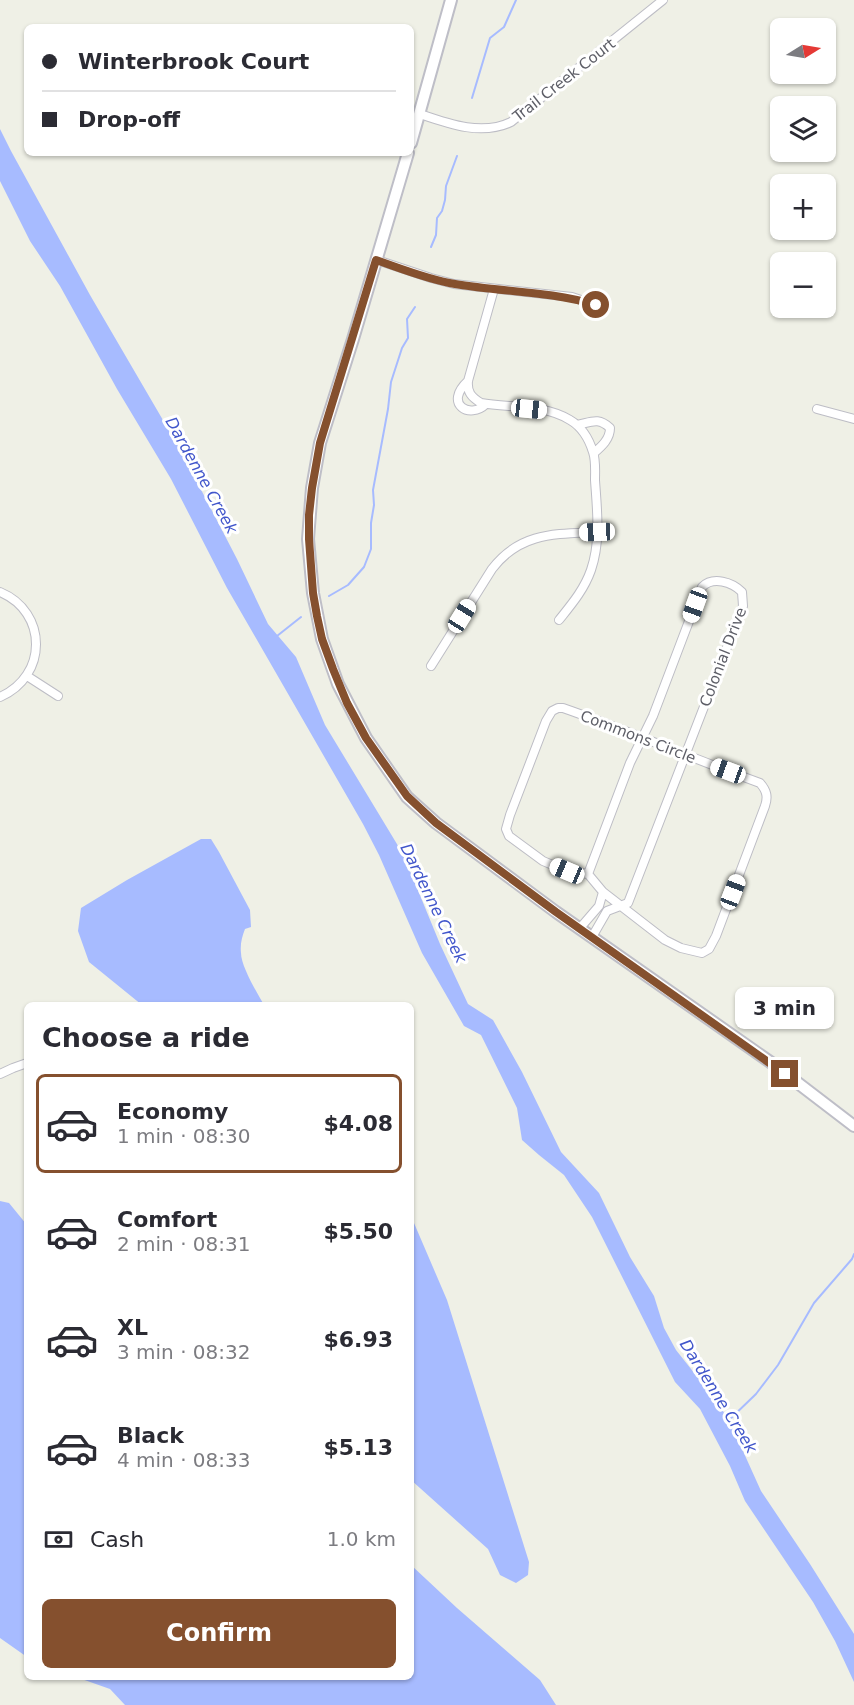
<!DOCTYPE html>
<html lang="en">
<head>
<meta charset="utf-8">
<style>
	body { margin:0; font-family:"DejaVu Sans",sans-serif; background:#f2f2f3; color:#2b2b33; height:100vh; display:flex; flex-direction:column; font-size:22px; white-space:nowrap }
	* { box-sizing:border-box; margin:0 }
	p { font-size:20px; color:#7c7c81 }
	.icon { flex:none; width:33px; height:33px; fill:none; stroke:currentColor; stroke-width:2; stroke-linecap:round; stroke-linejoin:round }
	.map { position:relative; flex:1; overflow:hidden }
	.panel { position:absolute; left:24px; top:1002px; width:390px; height:678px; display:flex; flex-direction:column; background:#fff; border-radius:9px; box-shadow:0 2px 4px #0004 }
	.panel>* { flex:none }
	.top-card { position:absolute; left:24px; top:24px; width:390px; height:132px; border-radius:9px; box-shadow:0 2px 4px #0004; display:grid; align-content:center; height:132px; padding:0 18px; background:#fff }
	.needle { width:39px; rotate:79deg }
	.controls { position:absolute; left:770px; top:18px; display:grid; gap:12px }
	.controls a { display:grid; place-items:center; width:66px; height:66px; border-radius:9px; background:#fff; box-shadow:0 2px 4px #0004; font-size:30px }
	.end { position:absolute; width:27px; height:27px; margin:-14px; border:8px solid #85502e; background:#fff; box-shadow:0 0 0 3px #fff }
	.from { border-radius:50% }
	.bubble { position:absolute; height:42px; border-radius:9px; background:#fff; box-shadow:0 2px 4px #0004; font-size:20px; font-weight:600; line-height:42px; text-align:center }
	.car { position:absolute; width:18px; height:36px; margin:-18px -9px; border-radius:8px; box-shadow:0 0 4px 2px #0007; background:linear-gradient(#fff 24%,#345 0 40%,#fff 0 76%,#345 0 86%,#fff 0) }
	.top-card b { display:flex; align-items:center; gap:21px; height:57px; font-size:22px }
	.top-card b+b { border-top:2px solid #e1e1e2 }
	.top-card i { width:15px; height:15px; background:#2b2b33 }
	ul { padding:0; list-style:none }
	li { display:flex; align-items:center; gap:18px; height:99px; margin:0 12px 9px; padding:0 6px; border:3px solid transparent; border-radius:9px }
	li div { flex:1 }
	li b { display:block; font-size:22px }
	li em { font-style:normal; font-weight:600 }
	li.on { border-color:#85502e }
	li>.icon { width:54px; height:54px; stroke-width:1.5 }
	h2 { padding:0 18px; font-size:27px; line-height:72px }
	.pay { display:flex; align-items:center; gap:15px; height:66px; padding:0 18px; font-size:22px }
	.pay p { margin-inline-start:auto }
	.primary-button { display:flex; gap:12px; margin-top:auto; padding:12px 18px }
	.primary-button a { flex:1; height:69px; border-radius:9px; background:#85502e; color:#fff; font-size:24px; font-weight:600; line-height:69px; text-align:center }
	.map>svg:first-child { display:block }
	.water { fill:#a7bbff }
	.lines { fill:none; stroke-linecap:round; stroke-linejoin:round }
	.stream { stroke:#a7bbff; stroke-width:2 }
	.street-casing { stroke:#bdbdc5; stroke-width:10 }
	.secondary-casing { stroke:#bebec7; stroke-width:14 }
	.street { stroke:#fff; stroke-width:8 }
	.secondary { stroke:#fff; stroke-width:10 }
	.route { stroke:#85502e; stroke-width:8 }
	.labels { text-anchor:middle; stroke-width:6; stroke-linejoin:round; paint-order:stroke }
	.street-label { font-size:15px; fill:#5d5e67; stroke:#fff }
	.water-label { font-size:16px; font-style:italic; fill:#4156cb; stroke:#fff }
</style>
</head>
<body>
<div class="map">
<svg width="854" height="1705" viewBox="0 0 854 1705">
	<rect width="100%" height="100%" fill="#eff0e6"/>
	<path class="water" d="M0,129L11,151L90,295L181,451L237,559L268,624L296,657L325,725L403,854L440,944L468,1004L493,1020L522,1072L561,1152L599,1193L630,1257L654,1296L664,1328L676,1350L714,1398L729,1420L761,1491L810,1564L854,1634V1682L835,1641L813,1602L745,1501L730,1466L700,1409L675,1382L592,1217L564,1175L539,1155L522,1140L517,1108L481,1035L464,1026L422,953L379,855L363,824L227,588L171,479L117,389L60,286L30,241L0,181Z
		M201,839H211L219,852L250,910L251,927L245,929C242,937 240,944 241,953C241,966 257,993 264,1005H142L89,962L78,931L81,908L127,880Z
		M0,1201L9,1203L27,1225V1657L0,1638Z
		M411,1216L447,1300L529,1562L528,1575L516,1583L500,1575L488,1549L411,1480Z
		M411,1565L457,1608L540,1680L556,1705H125L110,1689L76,1677H411Z"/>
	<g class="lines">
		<path class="stream" d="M472,98L490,38L504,27L516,0
			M431,247L436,235L437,218L442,211L445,200L446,186L457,156
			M329,596L348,585L364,567L371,549V523L374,505L373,490L388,409L391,382L402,348L408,338L407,319L415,307
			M277,636L301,617
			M728,1421L756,1394L778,1365L814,1303L852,1259L854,1254"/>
		<g class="street-casing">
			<path id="street" d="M420,114C449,124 482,136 511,122L663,0
				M377,260L431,278L454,284L572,297L596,305
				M494,289L468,381C467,392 471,397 481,403C509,408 544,404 570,420C582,427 589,439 593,452C596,461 595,471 595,480C597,510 601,541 591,570C584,590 571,605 559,620
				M468,381C443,404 470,420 486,404
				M817,409L854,419
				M577,425C592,422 598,417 610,428C610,439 602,446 594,453
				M0,592C48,612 48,676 0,697
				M431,666L492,569C520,532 556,534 597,532
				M27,676L58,696
				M558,708H563C629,731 694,759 760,783C767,791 768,797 765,806L716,936L709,949L702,953L681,948L665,940L603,892L588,874L567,871L543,861L509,836L506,829L510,815L546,721L552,711Z
				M588,874L630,763L653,716L702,587C713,576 732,582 742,592L743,606L628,903L607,911L592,937
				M580,928L599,906L603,892
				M0,1074L13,1068L27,1063"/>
		</g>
		<g class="secondary-casing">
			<path id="secondary" d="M411,143L451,0
				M408,153L353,339L320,443L312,488L308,539L313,593L322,639L338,684L366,738L407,797L436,823L556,912L773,1064L854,1126"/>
		</g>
		<use href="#street" class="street"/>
		<use href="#secondary" class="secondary"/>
	</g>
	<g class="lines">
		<path class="route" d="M596,305C550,291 502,292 455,284C429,280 402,269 376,260L320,443L312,488L309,515V539L313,593L317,616L322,639L333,669L347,703L366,738L407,796L436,823L556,912L785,1074"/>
	</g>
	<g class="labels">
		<g class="street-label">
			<text transform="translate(564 80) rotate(-38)" y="5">Trail Creek Court</text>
			<text transform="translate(723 657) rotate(-69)" y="5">Colonial Drive</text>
			<text transform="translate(638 737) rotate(21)" y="5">Commons Circle</text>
		</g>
		<g class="water-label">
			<text transform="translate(202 475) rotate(61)" y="6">Dardenne Creek</text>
			<text transform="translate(434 903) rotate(64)" y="6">Dardenne Creek</text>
			<text transform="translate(719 1396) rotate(58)" y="6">Dardenne Creek</text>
		</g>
	</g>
</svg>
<div class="controls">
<a><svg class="needle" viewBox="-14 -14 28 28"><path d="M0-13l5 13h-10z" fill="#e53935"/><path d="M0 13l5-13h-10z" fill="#7c7c81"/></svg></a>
<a><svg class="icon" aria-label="layers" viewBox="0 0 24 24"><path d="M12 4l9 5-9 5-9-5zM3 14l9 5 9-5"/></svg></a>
<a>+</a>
<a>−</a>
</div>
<i class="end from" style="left:596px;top:305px"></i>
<i class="end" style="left:785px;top:1074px"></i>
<div class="bubble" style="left:735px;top:987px;width:99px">3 min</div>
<i class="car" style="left:529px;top:409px;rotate:96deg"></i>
<i class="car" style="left:597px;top:532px;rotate:268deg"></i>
<i class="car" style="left:695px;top:605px;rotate:200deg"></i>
<i class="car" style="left:462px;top:616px;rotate:32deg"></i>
<i class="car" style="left:728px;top:771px;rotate:290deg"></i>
<i class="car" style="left:567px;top:871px;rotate:293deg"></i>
<i class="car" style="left:733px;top:892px;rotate:21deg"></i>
<div class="top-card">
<b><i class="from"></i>Winterbrook Court</b>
<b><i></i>Drop-off</b>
</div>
<section class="panel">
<h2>Choose a ride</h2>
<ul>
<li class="on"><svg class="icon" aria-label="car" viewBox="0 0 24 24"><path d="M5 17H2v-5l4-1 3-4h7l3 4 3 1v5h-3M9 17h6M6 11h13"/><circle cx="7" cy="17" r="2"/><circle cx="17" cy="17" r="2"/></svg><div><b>Economy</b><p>1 min · 08:30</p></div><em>$4.08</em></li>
<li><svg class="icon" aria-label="car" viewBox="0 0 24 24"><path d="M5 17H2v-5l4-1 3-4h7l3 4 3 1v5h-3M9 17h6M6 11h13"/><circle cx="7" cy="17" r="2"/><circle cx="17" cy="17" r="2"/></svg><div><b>Comfort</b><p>2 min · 08:31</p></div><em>$5.50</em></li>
<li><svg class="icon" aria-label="car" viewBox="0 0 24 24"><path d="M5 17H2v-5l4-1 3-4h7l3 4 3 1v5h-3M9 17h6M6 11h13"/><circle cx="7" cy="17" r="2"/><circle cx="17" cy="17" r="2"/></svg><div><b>XL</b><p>3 min · 08:32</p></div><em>$6.93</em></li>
<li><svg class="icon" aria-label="car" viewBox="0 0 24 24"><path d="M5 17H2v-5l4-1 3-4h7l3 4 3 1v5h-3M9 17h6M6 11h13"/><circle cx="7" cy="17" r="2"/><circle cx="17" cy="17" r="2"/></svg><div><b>Black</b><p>4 min · 08:33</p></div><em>$5.13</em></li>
</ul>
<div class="pay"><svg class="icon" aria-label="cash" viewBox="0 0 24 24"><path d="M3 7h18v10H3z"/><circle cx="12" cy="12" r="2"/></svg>Cash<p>1.0 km</p></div>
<div class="primary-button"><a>Confirm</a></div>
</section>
</div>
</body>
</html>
